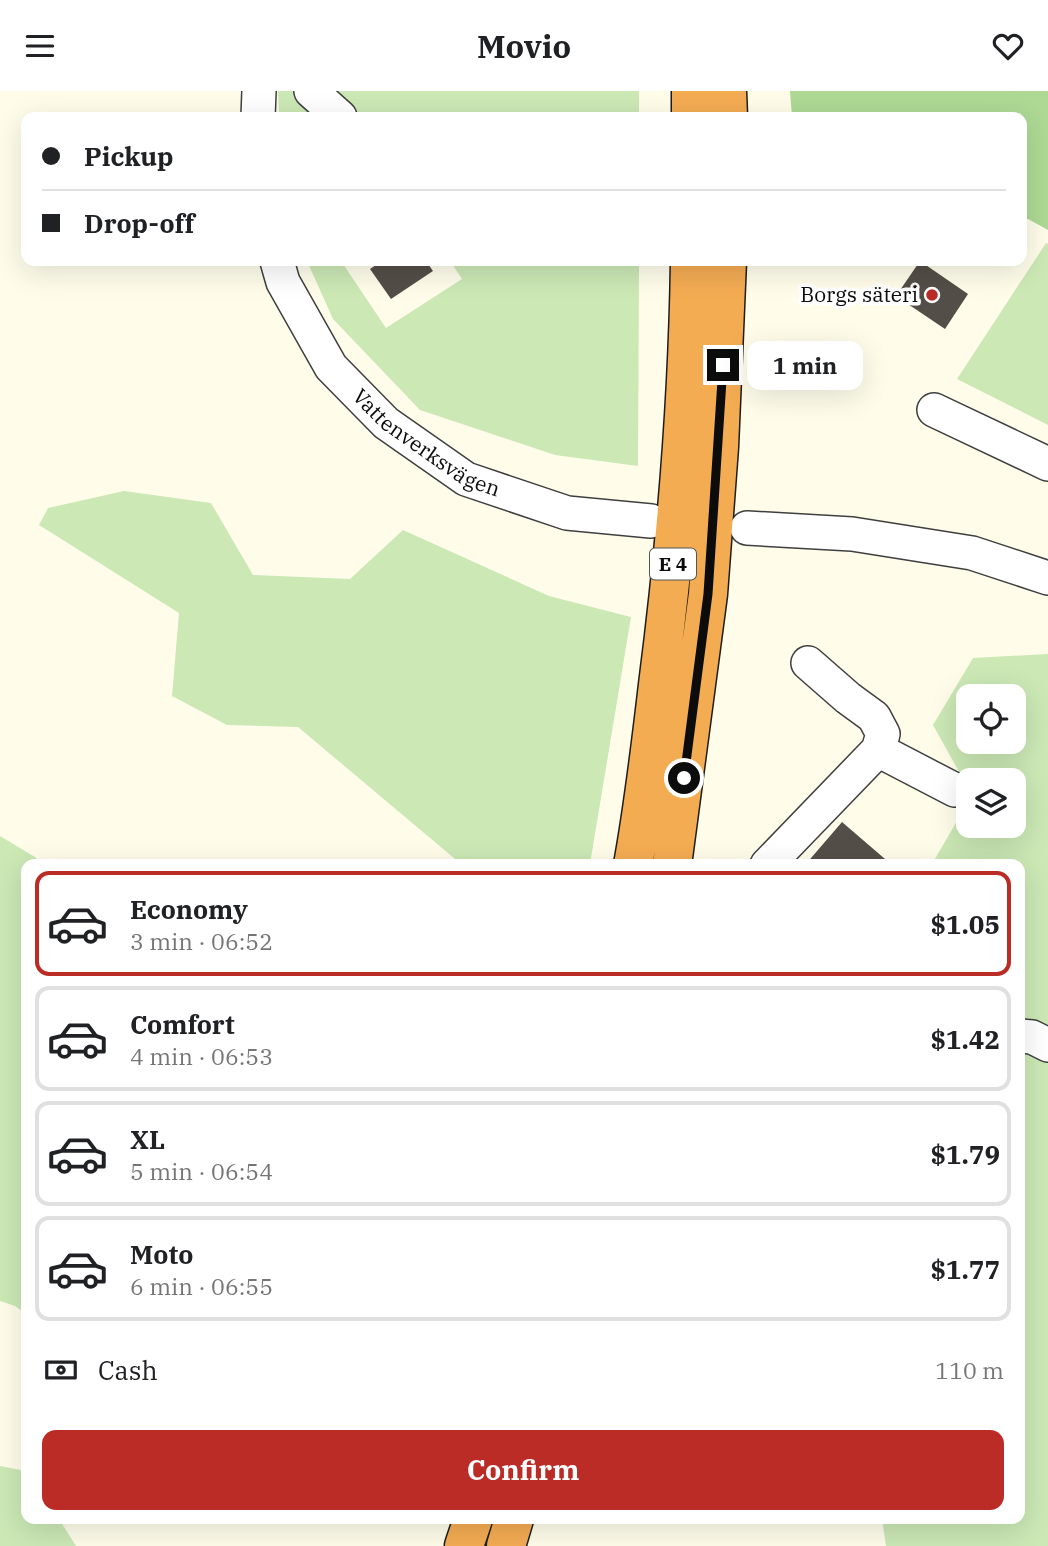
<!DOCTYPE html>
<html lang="en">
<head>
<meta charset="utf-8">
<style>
	body { margin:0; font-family:"IBM Plex Serif",serif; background:#f2f2f2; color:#202124; height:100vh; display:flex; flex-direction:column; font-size:26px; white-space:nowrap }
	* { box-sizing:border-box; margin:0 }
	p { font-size:23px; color:#757577 }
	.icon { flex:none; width:38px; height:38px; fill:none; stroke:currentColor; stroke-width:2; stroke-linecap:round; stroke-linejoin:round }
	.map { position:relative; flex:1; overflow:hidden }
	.drawer { position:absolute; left:21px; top:768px; width:1004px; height:665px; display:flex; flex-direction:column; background:#fff; border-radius:14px; box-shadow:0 7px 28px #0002 }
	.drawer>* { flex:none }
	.top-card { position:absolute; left:21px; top:21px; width:1006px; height:154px; border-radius:14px; box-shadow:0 7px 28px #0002; display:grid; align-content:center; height:154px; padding:0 21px; background:#fff }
	.controls { position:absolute; left:956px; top:593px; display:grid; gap:14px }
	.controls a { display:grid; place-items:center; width:70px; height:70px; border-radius:14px; background:#fff; box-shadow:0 7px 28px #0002; font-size:35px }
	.end { position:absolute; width:32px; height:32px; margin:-16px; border:9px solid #0c0c0c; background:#fff; box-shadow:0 0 0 4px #fff }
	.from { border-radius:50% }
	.bubble { position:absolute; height:49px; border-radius:14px; background:#fff; box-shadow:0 7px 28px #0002; font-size:23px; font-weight:700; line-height:49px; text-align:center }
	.top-card b { display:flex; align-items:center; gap:24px; height:66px; font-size:26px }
	.top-card b+b { border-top:2px solid #e0e0e0 }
	.top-card i { width:18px; height:18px; background:#202124 }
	ul { padding:12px 0 0; list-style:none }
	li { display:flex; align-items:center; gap:21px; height:105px; margin:0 14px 10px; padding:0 7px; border:4px solid #e0e0e0; border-radius:14px }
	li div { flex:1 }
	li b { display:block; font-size:26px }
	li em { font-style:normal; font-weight:700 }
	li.active { border-color:#ba2c25 }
	li>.icon { width:63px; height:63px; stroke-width:1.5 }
	.pay { display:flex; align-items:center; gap:18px; height:77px; padding:0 21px; font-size:26px }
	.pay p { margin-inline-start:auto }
	.primary-button { display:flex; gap:14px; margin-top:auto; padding:14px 21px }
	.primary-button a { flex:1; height:80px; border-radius:14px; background:#ba2c25; color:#fff; font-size:28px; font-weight:700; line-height:80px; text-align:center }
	header { display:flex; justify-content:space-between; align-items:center; height:91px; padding:0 21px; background:#fff; font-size:32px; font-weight:700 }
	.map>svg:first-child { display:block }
	.green { fill:#cbe8b5; fill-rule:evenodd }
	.forest { fill:#add994 }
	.building { fill:#544e48 }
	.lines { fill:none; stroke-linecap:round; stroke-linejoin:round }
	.minor-casing { stroke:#3f3f3f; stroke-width:36 }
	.highway-casing { stroke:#1d1d1d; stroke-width:41 }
	.minor { stroke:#fff; stroke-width:33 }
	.highway { stroke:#f4ac53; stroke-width:38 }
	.route { stroke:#0c0c0c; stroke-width:9 }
	.poi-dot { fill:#ba2c25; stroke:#fff; stroke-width:2.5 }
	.labels { text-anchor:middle; stroke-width:7; stroke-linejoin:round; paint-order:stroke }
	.shield { fill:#fff; stroke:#555; stroke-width:2 }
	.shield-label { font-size:19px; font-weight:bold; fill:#0c0c0c }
	.poi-label { font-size:21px; fill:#0c0c0c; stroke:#fff; text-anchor:end }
	.street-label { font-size:21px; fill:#0c0c0c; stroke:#fff }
</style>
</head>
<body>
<header><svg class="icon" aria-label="menu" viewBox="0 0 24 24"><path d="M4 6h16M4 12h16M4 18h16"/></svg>Movio<svg class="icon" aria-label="heart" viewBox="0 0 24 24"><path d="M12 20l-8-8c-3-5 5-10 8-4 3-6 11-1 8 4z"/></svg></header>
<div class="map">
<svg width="1048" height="1455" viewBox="0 0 1048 1455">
	<rect width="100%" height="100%" fill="#fffdea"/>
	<path class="green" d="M278,0H639V26H279Z
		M1046,152L1048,153V334L957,288Z
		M307,170H341L386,237L462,188L450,170H639L638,375L555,364L420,319L333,228Z
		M124,400L211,412L253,484L350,488L403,439L549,505L631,526L590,773H461L298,636L227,634L172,605L179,522L39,434L48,417Z
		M1048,563V1455H886L882,1428H1020V774L932,773L968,711V735H1013V690H968V697L933,634L973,567ZM968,606H1013V651H968Z
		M0,745L35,766L41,773L26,774V1223L15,1215L0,1210Z
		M0,1375L26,1380V1428H59L76,1455H0Z"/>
	<path class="forest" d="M790,0H1048V139L1028,128H1022V26H792Z"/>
	<path class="building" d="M382,170H426L433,180L391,208L370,178Z
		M920,170L968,203L945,238L896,205Z
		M842,731L892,774H805Z"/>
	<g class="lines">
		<g class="minor-casing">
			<g id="minor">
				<path d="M311,0L340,26"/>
				<path d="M258,26L259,0"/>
				<path id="s1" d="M277,170L283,191L331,276L386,332L466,388L567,422L651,430"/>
				<path d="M934,319L1048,373"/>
				<path d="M747,437L852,443L972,462L1048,487"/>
				<path d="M878,659L955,699"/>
				<path d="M767,774L878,659L883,643L874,626L848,607L808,572"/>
				<path d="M1020,945L1032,946L1048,954"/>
			</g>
		</g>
		<g class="highway-casing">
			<path id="highway" d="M691,0V26
				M727,0L728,26
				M633,774C644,714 651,654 658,594C676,454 688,311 690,170
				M672,774L708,503L719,356L727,170
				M464,1455L473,1428
				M506,1455L514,1428"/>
		</g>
		<use href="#minor" class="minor"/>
		<use href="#highway" class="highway"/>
	</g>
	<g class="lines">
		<path class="route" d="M684,687L708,503L723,274"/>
	</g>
	<circle class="poi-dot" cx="932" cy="204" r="7"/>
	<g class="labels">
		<rect class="shield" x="650" y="457.5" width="46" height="31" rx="5"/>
		<g class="shield-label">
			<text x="673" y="480">E 4</text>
		</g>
		<g class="poi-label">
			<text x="918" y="211">Borgs säteri</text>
		</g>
		<g class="street-label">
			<text dy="7" stroke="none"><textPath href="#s1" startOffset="243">Vattenverksvägen</textPath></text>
		</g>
	</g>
</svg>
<div class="controls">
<a><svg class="icon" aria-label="locate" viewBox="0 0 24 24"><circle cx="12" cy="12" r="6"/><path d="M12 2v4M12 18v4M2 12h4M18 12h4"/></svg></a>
<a><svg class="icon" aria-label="layers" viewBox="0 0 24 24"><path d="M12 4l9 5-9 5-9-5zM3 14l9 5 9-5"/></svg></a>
</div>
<i class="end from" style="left:684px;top:687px"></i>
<i class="end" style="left:723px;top:274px"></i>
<div class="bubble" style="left:747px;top:250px;width:116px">1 min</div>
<div class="top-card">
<b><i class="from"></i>Pickup</b>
<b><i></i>Drop-off</b>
</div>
<section class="drawer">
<ul>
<li class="active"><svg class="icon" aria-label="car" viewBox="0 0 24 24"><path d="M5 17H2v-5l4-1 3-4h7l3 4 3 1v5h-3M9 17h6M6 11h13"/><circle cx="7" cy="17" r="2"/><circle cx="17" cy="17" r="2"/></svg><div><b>Economy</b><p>3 min · 06:52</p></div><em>$1.05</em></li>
<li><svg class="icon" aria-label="car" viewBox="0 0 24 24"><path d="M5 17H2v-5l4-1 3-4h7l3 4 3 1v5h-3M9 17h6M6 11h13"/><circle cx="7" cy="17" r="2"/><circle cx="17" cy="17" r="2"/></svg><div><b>Comfort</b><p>4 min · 06:53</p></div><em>$1.42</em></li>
<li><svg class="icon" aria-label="car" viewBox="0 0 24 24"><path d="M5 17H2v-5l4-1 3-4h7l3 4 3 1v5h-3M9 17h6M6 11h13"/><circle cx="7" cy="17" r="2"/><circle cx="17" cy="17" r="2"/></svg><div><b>XL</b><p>5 min · 06:54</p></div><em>$1.79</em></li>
<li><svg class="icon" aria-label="car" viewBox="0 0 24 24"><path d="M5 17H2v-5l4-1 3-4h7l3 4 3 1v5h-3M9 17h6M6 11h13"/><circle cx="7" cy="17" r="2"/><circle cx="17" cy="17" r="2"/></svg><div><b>Moto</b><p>6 min · 06:55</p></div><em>$1.77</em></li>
</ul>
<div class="pay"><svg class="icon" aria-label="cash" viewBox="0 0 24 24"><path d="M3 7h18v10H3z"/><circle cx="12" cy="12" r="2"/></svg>Cash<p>110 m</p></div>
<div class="primary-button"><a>Confirm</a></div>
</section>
</div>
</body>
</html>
